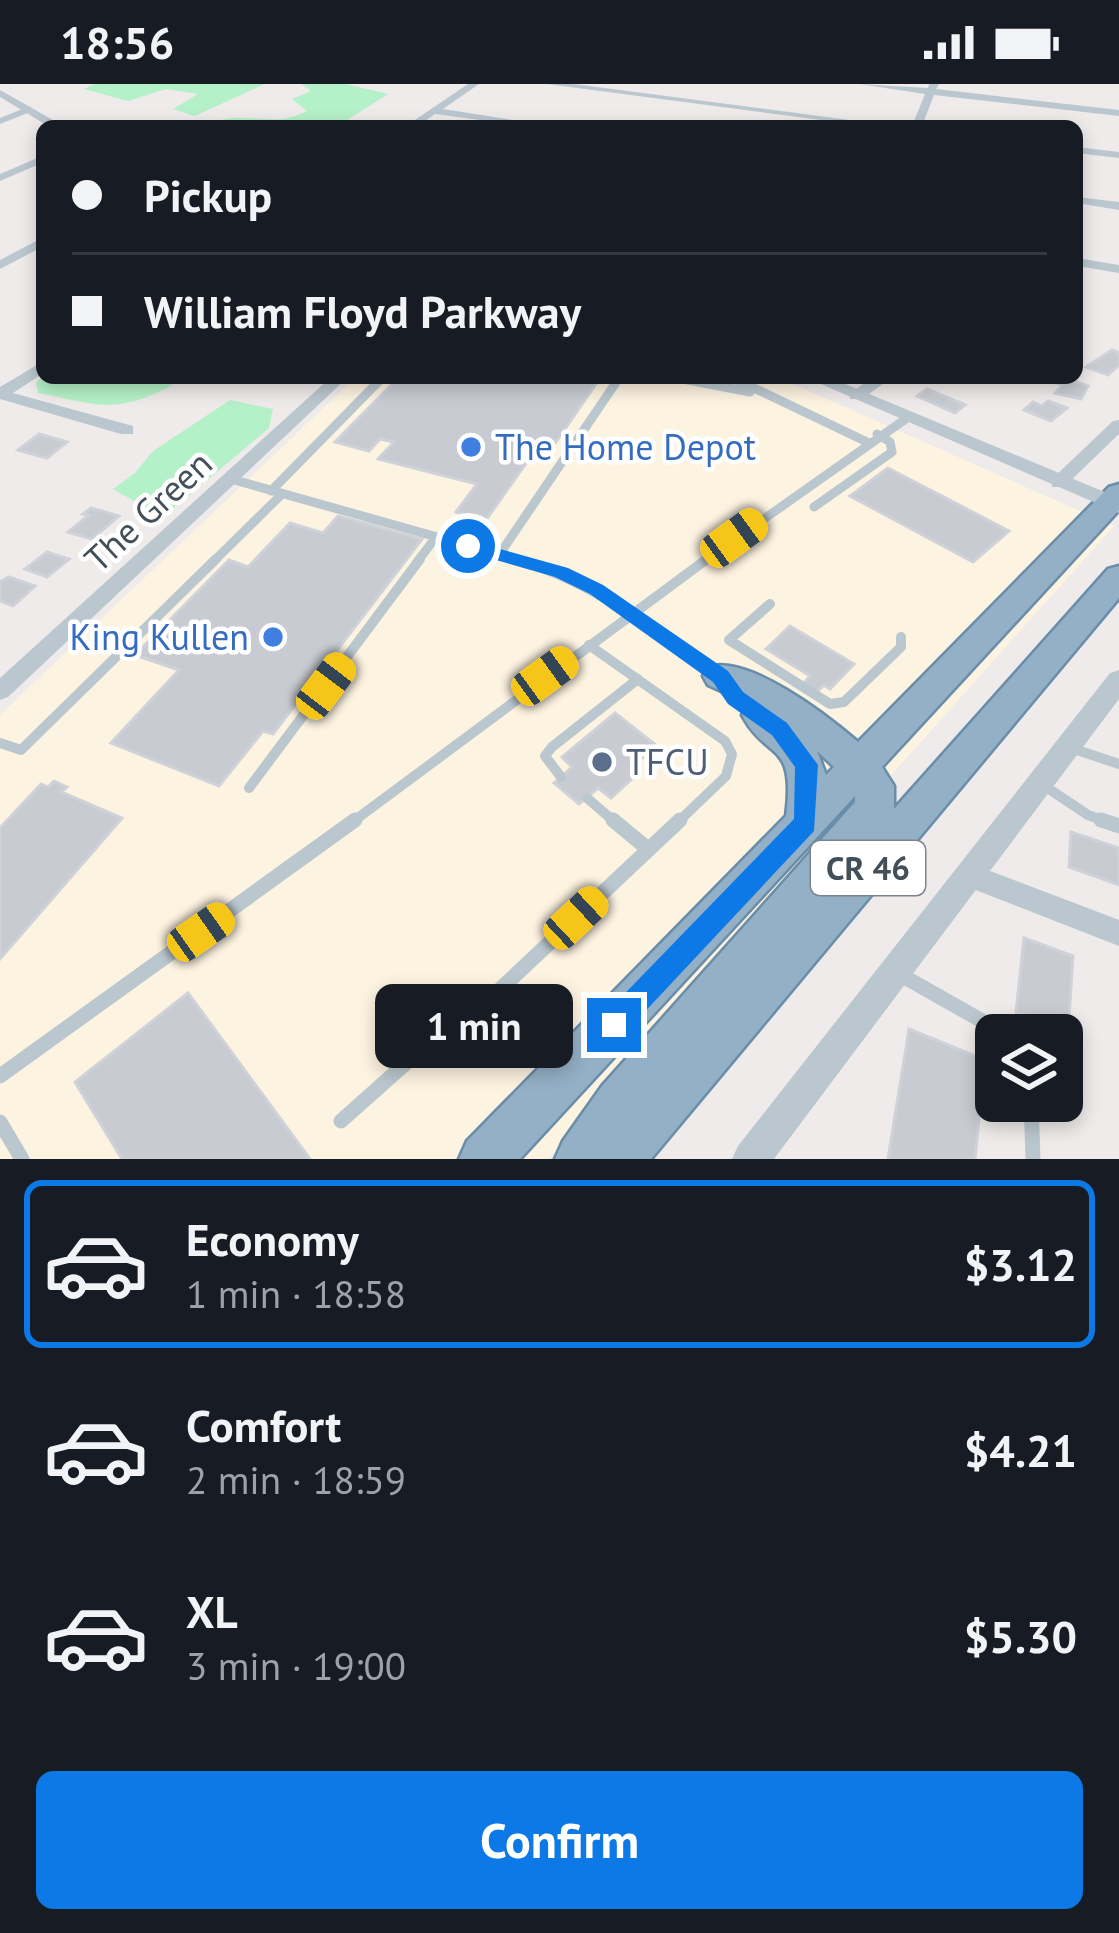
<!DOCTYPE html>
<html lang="en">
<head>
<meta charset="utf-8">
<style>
	body { margin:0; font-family:"PT Sans",sans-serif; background:#242831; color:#f1f3f6; height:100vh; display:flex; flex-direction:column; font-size:45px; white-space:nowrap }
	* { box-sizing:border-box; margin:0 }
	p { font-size:39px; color:#9ea1a6 }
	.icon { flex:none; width:66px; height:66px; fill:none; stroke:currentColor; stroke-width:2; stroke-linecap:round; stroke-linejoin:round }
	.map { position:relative; height:1075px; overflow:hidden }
	.panel { display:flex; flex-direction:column; background:#171b24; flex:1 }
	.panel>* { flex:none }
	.banner { position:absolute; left:36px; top:36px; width:1047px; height:264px; border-radius:18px; box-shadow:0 6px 18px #0003; display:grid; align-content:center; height:264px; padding:0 36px; background:#171b24 }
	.buttons { position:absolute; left:975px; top:930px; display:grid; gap:24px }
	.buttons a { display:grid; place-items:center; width:108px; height:108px; border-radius:18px; background:#171b24; box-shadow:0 6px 18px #0003; font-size:60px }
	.end { position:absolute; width:54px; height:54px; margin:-27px; border:15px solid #0c79e7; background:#fff; box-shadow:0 0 0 6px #fff }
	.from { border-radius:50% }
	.bubble { position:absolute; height:84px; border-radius:18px; background:#171b24; box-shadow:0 6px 18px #0003; font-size:39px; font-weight:700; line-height:84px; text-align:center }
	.car { position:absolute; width:36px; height:72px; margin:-36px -18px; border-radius:15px; box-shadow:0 0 9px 3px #0007; background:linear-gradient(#f5c518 24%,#345 0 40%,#f5c518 0 76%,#345 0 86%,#f5c518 0) }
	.banner b { display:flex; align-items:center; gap:42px; height:114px; font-size:45px }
	.banner b+b { border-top:3px solid #363941 }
	.banner i { width:30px; height:30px; background:#f1f3f6 }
	ul { padding:21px 0 0; list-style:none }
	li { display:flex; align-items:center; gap:36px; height:168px; margin:0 24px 18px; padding:0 12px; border:6px solid transparent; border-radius:18px }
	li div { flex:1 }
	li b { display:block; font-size:45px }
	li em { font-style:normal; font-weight:700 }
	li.selected { border-color:#0c79e7 }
	li>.icon { width:108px; height:108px; stroke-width:1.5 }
	.action { display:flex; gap:24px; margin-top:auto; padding:24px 36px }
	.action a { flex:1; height:138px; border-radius:18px; background:#0c79e7; color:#fff; font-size:48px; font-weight:700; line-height:138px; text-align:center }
	.status { display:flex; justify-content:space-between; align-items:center; height:84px; padding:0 60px; background:#171b24; direction:ltr }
	.status svg { height:33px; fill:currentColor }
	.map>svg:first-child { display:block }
	.commercial { fill:#fdf3e1 }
	.green { fill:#b5f1c8 }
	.building { fill:#c8cbd1; stroke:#cfd2d8; stroke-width:3 }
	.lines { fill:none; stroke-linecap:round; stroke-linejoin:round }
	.trunk-casing { stroke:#6a8daa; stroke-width:5 }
	.service-far2 { stroke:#bbc7cf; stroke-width:9 }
	.service-far1 { stroke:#bbc7cf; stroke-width:10 }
	.service { stroke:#bbc7cf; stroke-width:15 }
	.minor { fill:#bbc7cf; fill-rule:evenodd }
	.tertiary { fill:#bbc7cf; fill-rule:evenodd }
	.trunk { fill:#94b0c6; fill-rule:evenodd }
	.route { fill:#0c79e7 }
	.shop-dot { fill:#3f7fe0; stroke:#fff; stroke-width:4.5 }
	.service-dot { fill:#5c6f8a; stroke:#fff; stroke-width:4.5 }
	.labels { text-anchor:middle; stroke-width:9; stroke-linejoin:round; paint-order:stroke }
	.shield { fill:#fff; stroke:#7b848c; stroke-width:3 }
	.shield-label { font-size:33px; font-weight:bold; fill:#43505a }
	.shop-label { font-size:36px; fill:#366cbe; stroke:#fff; text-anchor:start }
	.street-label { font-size:36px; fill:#43505a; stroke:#fff }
	.service-label { font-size:36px; fill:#4e5e75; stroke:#fff; text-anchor:start }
</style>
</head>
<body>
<div class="status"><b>18:56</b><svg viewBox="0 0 49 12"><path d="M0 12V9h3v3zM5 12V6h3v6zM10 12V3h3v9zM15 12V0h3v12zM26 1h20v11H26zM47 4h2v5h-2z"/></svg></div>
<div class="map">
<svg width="1119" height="1075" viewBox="0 0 1119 1075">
	<rect width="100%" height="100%" fill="#efebeb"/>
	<path class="commercial" d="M355,294H779L1114,442L548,1075H0V631Z"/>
	<path class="green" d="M94,0H265L195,32L173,25L198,10L166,5L128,17L84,5Z
		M301,0H346L388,10L338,42L260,38L205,42C243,22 269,47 307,27L292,15L311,7Z
		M42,293L160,294L157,297L173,301C115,331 100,321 38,309L36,299Z
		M230,316L273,325L269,344L179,420L167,428L146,424L113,405L135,389L153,367Z"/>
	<path class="building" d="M1112,266L1119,269V281L1108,291L1086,283Z
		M398,294H600L547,371L534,368L486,436L456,428L477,400L378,375L394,358L380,355L369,367L335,358Z
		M1069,295L1088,302L1081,315L1055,309L1063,301L1057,299Z
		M927,305L965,321L955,329L917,312Z
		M1048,317L1067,324L1051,337L1024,326L1033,318L1042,322Z
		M39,350L67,358L47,374L18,366Z
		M888,384L1009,447L973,478L850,412Z
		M91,424L119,432L92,455L68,448L89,431L83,430Z
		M338,432L422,455L273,650L263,647L219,702L111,659L179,586L135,571L229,476L248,483L290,439L323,449Z
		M47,468L69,475L47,493L25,485Z
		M9,493L35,502L13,522L0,517V498Z
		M790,542L854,580L830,605L824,601L817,608L803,600L810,592L766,565Z
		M615,629L657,662L630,684L637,690L611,714L598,704L579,720L554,699L572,683L562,673Z
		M54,697L67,703L61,708L122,734L0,875V744L41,700L48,703Z
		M1071,748L1119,764V801L1069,783Z
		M1024,854L1073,872L1068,949L1016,928Z
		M188,909L310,1075H122L75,998Z
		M909,945L985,976L975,1075H888Z"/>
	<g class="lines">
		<g class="trunk-casing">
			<path id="trunk" d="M1119,400V426L882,683L894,702V725L1108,485L1119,482V514L651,1075H555L563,1057L602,1002L855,718V712L520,1075H459L467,1057L786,732C796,655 767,678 742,631L750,620L708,601L703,592L708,583C748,570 828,632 858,658L1109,403ZM817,667L834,683L826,691Z"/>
		</g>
		<path class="service-far2" d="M678,294L750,308
			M733,294L867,358
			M231,395L526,478
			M271,407L382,294
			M814,423L892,368L890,358L877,350
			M499,471L619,294
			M213,478L282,410
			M417,478L436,453
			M703,478L907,334"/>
		<path class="service-far1" d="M515,475C593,497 652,545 718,591
			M770,520L729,556L830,620L844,618L901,563V553
			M589,561L725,657L732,670L726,692L677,739
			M0,659L21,666L216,475
			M1071,664L1119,680
			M561,693L545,672L552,663L638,595
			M1043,701L1088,731L1110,739
			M249,704L420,475
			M587,714L616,739
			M351,739L707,475"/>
		<path class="service" d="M613,736L648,765
			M1101,736L1119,742
			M901,891L1007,951
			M0,992L355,736
			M1031,1017L1033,1075
			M341,1037L414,972L441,961L680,736
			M0,1038L22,1075"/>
		<path class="minor" d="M468,0H479L443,25L551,42H524L435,30L418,42H406Z
			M547,0H574L895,42H866Z
			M859,0L928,4L929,0H939L936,5L1119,26V32L934,11L922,42H912L925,10Z
			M30,22L33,27L0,40V34Z
			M1077,63L1119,68V74L1077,69Z
			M42,72V79L0,97V90Z
			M1077,113L1119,118V126L1077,119Z
			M42,154V163L0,185V176Z
			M1077,174L1119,181V189L1077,182Z
			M42,278V290L13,309L133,342V350H121L0,315V303Z
			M330,294H347L8,613L0,616V594Z
			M872,294H891L862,315H850V309Z
			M1119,336V350L1064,403H1052V395L1113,337Z
			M969,779L1119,836V862L960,800L956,791L960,782Z"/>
		<path class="tertiary" d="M0,6L60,40L62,42H48L0,13Z
			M807,294H831L1119,414V429Z
			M1119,586V615L774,1075H732L738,1062L1110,589Z"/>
		<use href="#trunk" class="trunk"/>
	</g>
	<path class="route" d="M468,456L568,484L603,501L728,587L743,608L787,639L818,681L814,747L623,951L614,955L604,951L600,941L604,931L794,735L795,683L772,651L728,620L713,598L590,510L555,493L461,466L459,462Z"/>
	<g class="shop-dot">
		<circle cx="471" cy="363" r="12"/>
		<circle cx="273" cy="553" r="12"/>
	</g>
	<circle class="service-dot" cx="602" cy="678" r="12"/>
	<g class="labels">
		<rect class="shield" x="811" y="757" width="114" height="54" rx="9"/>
		<g class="shield-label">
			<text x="868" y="796">CR 46</text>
		</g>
		<g class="shop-label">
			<text x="495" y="376">The Home Depot</text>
			<text x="249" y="566" text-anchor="end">King Kullen</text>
		</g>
		<g class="street-label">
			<text transform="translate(148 427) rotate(-43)" y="13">The Green</text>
		</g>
		<g class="service-label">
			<text x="626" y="691">TFCU</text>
		</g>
	</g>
</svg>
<div class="buttons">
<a><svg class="icon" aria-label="layers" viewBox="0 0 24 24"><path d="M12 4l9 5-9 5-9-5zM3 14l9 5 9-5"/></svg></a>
</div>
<i class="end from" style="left:468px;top:462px"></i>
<i class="end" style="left:614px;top:941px"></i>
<div class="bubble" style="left:375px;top:900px;width:198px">1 min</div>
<i class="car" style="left:734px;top:454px;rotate:54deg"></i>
<i class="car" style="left:545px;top:592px;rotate:54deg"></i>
<i class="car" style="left:326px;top:602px;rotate:37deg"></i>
<i class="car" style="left:576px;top:834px;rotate:47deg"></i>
<i class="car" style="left:201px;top:848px;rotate:55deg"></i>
<div class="banner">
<b><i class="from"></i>Pickup</b>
<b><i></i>William Floyd Parkway</b>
</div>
</div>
<section class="panel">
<ul>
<li class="selected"><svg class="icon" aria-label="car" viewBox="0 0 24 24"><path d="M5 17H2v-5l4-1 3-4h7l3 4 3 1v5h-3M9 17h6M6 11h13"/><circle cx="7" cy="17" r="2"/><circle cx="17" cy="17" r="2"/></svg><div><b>Economy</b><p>1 min · 18:58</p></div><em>$3.12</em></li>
<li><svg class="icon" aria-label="car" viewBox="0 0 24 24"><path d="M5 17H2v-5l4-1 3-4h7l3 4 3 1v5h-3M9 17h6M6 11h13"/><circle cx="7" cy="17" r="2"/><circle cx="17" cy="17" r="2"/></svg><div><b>Comfort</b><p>2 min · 18:59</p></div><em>$4.21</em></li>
<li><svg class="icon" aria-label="car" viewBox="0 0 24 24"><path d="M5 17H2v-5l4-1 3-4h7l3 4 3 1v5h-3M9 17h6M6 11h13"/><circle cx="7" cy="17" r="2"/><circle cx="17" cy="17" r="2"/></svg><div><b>XL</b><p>3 min · 19:00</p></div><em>$5.30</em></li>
</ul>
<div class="action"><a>Confirm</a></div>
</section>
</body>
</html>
